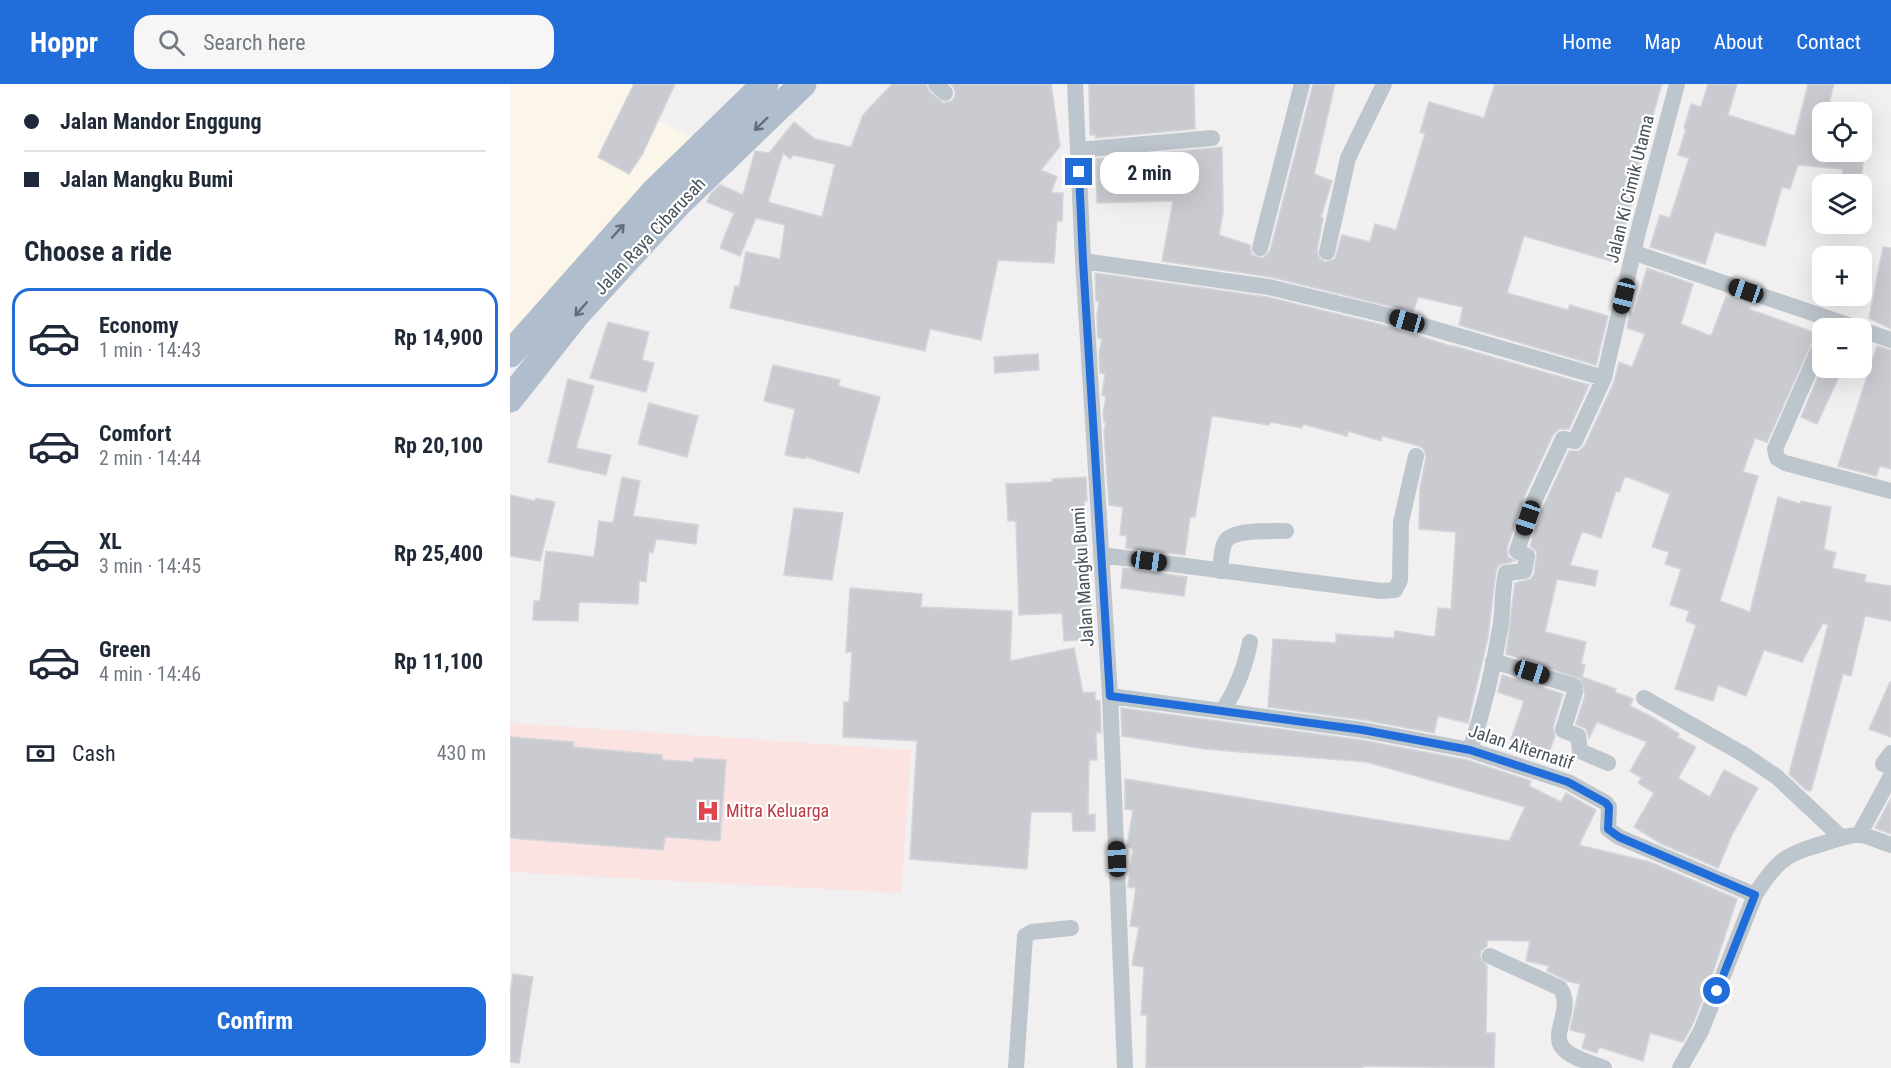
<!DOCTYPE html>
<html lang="en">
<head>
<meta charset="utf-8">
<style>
	body { margin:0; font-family:"Roboto Condensed",sans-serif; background:#f6f6f7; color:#1f2937; height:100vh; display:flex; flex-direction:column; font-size:22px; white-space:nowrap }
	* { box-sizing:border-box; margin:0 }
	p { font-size:20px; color:#747a83 }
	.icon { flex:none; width:33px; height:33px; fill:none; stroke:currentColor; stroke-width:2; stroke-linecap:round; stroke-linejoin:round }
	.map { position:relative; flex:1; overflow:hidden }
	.details { display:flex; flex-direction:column; background:#fff; width:510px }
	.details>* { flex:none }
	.banner { display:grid; align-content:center; height:132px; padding:0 24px; background:#fff }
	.controls { position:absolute; left:1302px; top:18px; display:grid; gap:12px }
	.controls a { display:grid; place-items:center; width:60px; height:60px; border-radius:12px; background:#fff; box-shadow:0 6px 24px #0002; font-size:30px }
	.end { position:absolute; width:27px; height:27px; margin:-14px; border:8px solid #216dd9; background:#fff; box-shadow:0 0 0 3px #fff }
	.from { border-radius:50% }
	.bubble { position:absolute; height:42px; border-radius:18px; background:#fff; box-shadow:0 6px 24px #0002; font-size:20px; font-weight:700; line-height:42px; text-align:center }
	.car { position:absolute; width:18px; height:36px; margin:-18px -9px; border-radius:8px; box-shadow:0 0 4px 2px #0007; background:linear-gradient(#222 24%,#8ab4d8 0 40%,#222 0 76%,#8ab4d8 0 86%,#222 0) }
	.banner b { display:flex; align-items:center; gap:21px; height:57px; font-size:22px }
	.banner b+b { border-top:2px solid #e0e1e3 }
	.banner i { width:15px; height:15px; background:#1f2937 }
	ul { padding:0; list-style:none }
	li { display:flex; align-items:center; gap:18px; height:99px; margin:0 12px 9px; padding:0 12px; border:3px solid transparent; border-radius:18px }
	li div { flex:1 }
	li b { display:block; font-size:22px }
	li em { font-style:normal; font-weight:700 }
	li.current { border-color:#216dd9 }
	li>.icon { width:54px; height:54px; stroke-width:1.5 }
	h2 { padding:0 24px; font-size:27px; line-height:72px }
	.pay { display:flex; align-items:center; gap:15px; height:66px; padding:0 24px; font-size:22px }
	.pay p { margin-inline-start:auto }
	.cta { display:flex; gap:12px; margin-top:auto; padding:12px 24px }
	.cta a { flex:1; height:69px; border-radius:18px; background:#216dd9; color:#fff; font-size:24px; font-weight:700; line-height:69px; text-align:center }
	header { display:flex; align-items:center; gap:36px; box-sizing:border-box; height:84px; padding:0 30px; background:#216dd9; color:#fff }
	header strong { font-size:28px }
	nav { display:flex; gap:33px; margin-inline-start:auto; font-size:21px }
	.search { width:420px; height:54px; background:#f6f6f7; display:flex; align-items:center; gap:15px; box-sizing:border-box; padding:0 21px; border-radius:18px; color:#747a83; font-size:22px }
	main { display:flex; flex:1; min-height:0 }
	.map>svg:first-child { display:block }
	.commercial { fill:#fbf6e9 }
	.medical { fill:#fae3e0 }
	.building { fill:#c9cbd1; stroke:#d3d5da; stroke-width:1.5; fill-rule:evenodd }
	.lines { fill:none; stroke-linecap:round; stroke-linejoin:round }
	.minor { stroke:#bec6cd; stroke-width:16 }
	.primary { stroke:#b0bdcc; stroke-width:27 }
	.oneway { stroke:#626d77 }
	.route { stroke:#216dd9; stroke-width:8 }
	.labels { text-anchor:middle; stroke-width:4.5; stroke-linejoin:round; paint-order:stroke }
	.street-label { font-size:18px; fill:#48525b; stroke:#fff }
	.health-label { font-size:18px; fill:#be3a42; stroke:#fff; text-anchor:start }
</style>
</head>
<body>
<header>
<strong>Hoppr</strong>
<div class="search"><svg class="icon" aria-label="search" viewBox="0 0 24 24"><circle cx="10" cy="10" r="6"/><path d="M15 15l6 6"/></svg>Search here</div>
<nav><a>Home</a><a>Map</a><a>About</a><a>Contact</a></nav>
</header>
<main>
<section class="details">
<div class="banner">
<b><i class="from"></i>Jalan Mandor Enggung</b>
<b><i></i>Jalan Mangku Bumi</b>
</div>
<h2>Choose a ride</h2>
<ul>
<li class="current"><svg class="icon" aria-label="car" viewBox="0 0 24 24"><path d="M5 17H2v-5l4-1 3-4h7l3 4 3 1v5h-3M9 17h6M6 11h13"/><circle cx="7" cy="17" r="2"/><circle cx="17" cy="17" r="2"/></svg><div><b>Economy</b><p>1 min · 14:43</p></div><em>Rp 14,900</em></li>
<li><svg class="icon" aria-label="car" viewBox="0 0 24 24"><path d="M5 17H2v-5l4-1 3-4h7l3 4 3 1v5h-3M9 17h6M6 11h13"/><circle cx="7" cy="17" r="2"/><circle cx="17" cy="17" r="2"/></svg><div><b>Comfort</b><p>2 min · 14:44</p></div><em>Rp 20,100</em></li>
<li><svg class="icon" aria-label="car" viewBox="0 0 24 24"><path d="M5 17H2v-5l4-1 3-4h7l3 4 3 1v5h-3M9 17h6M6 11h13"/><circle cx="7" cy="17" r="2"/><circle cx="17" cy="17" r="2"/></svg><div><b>XL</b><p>3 min · 14:45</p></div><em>Rp 25,400</em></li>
<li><svg class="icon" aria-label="car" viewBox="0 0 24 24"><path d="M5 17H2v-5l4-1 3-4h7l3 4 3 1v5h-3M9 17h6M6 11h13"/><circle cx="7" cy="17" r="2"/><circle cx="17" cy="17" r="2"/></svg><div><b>Green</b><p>4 min · 14:46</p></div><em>Rp 11,100</em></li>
</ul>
<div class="pay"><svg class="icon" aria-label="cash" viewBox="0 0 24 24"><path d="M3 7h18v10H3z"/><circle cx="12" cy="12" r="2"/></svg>Cash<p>430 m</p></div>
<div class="cta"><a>Confirm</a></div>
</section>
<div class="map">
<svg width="1381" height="984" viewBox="0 0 1381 984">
	<rect width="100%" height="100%" fill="#f1efef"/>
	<path class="commercial" d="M0,0H128L117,22L195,59L0,270Z"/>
	<path class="medical" d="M0,639L401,666L391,809L0,788Z"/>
	<path class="building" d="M124,0H165L132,71L119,90L88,73Z
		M382,0H416L419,7L433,19L442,17L445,12V6L441,0H541L550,62L531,86L547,93L541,109H553L552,137H547L544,179L488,176L471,256L420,245L415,267L220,224L225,202L229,203L236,168L270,175L275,141L246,134L230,172L210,164L224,129L197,118L200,111L210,101L233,111L245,67L259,69L284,38L305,55L341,63L353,31ZM273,69L280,75L283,71L325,80L312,133L258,118Z
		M579,0H684L685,45L586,54V51H580Z
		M803,0H825L804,90L822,97L811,133L813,134L807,166L810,175L815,178L825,175L832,151L860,158L865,140L886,146L915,50L910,48L919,18L974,34L985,0H1152L1129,79L1133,81L1104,178L1014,152L997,209L1058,226L1060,221L1098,232L1086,281L949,241L953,223L908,213L903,228L761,193L652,177L663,117L587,119L586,75L712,63L713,128L709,151L740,161L742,171L753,174L760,167Z
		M1198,0H1227L1218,31L1285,52L1298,0H1324L1317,28H1312V68H1354L1351,100H1330L1333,85L1288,81L1280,105L1272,103L1255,162L1205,148L1195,180L1140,163L1150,131L1160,134L1179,74L1168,71L1176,45L1174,44L1181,20L1191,23Z
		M1373,163L1381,164V245L1359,234Z
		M1137,184L1183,200L1171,240L1201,252L1216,213L1240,223L1239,225L1306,249L1257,358L1245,354L1239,370L1233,388L1248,392L1210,517L1240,528L1268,413L1290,420L1291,417L1321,423L1314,465L1326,469L1322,484L1356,491L1354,498L1381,502V537L1355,532L1341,592L1333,590L1301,707L1296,706L1279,690L1318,541L1313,539L1292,578L1254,566L1236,612L1208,601L1203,617L1165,605L1186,541L1176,537L1179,527L1160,521L1171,485L1155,480L1159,468L1142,463L1160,410L1115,392L1109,408L1106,407L1091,454L1072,447L1060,481L1088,487L1085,502L1047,495L1035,548L1076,558L1071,580L1075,581L1072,593L1106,605L1105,608L1123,615L1120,622L1144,634L1169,650L1167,653L1186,663L1168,694L1200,713L1214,686L1248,704L1222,751L1208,784L1150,759L1124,743L1144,709L1128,699L1132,694L1120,687L1137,658L1087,638L1079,654L1076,645L1066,640L1075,611L1071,595L996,570L1005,499L1021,495L1024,490L1027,468L1020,462L1034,421L1059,367H1069L1075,361L1104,298L1109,278L1122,283L1135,250L1117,244L1120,227L1124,229Z
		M585,189L757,213L873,241L944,263V262L1079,301L1059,345H1049L1043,351L1014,413L997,464L998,473L1005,477L989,481L986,487L978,553L958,639L928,632L924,649L854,636L758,623L763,555L826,559V550L884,554L885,547L925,553L928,524L941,525L946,448L909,445L910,403L916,374L914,365L909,362L872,352L871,357L838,347L837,352L793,340L792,344L760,338L759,341L702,332L685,433H680L675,471L616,464L617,452L610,451L613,423L599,421L594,348L596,338H594L593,330L596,313L592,311L595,290L590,289L589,270L592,255L588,254L587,232L589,217H586Z
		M98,238L139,248L132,276L144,279L136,308L80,294Z
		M1367,262L1381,266V385L1370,382L1366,392L1328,382Z
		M528,270L529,286L485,289L484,273Z
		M263,281L330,296L328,302L370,313L349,389L296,373L295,375L275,371L285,325L254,317Z
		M1312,283L1333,284L1307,340L1291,333Z
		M58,295L84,302L66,364L101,371L96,391L38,378Z
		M139,319L188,332L177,373L128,360Z
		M112,393L130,397L123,432L188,441L186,460L146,455L143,469L139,468L136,498L129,497L128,520L69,518L68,537L23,536L24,517H30L36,467L84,473L89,437L103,439Z
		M576,393L577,417H574L584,555L554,557L552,529L509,531L506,437H498L496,400L542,398V395Z
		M0,411L25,417L26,414L45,418L30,477L0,472Z
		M284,424L333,429L322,496L274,491Z
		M613,484L677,493L674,512L611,504Z
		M340,504L412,510L411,523L502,527L500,577L564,564L573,609L585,608V616L590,617L591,649L586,648L587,676H579L578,731L585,730V747H563L562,728H521L517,785L400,775L407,657L333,653L334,618H339L342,568H336Z
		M992,591L1053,610L1043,643L1045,653L1039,668L1001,655L1014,617L988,608Z
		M1380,598H1381V653L1359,645Z
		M611,624L851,656L957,676L1021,697L1019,702L1051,718L1056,709L1086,726L1069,761L1140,778L1227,815L1200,897L1182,942L1173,958L1140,949L1133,977L1089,963L1087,969L1072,964L1076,950L1060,946L1070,900L1057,897L1037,887L1039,882L1016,877L1020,857L977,856V862L971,867L970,872L977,882L976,949H985L984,984L853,982V984H636L637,931H631L634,883L622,881L629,843L620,842L626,804L618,803L623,765L617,762L623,726L615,725V695L999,757L1015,723L857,678L695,665L612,652Z
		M0,653L64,658L63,663L152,671V676L183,678L184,674L216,676L210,757L155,753L153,766L0,754Z
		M1381,714V750L1365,744Z
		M3,890L23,893L9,979L0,978V911Z"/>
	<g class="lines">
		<path class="minor" d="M426,0L435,9
			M565,0L573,177L600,612L615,984
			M568,66L702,54
			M750,164L792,0
			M817,168L838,74L874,0
			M1125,169L1347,244
			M573,177L759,203L876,231L1094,294
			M1352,246L1381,256
			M1312,258L1265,365L1267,374L1275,379L1381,407
			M591,471L871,507L885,506L890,496L891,438L906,372
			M710,487C711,479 711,466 715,458C722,445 762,447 776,447
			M983,577L1064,602L1065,608L1053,646L1068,652L1070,667L1098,679
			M600,612L853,646L960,666L1058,698L1096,719L1099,723L1098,745L1109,753L1245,811
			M1134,614L1233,670L1267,693L1332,754
			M712,627C727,605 735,584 740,558
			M960,666C974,625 984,582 991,539C993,521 992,507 996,489L1014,487L1017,472L1007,467L1024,417L1053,355L1065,357L1094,294L1128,148L1167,0
			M1381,669L1373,680L1381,682
			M1349,751L1381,692
			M980,872L1050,904C1064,924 1041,949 1052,963C1060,974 1082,979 1094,984
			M506,984L515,852L522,848L561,844
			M1170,984L1191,947L1245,811C1268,774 1277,770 1318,758C1327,755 1340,750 1350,751C1360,752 1371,758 1381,761"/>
		<path class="primary" d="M0,270L144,108L255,0
			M0,315L67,230L168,120L293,0"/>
	</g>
	<defs><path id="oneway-shaft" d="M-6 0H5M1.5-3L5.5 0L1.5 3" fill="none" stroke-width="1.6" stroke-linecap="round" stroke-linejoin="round" transform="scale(1.5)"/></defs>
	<g class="oneway">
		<use href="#oneway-shaft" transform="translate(251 40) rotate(136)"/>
		<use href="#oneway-shaft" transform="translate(108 147) rotate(-48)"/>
		<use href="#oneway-shaft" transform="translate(71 225) rotate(131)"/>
	</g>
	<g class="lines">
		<path class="route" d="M569,88L573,177L600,612L853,646L960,666L1058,698L1096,719L1099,723L1098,745L1109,753L1245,811L1207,907"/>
	</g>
	<defs>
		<g id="hospital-bare" transform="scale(1.8)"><path d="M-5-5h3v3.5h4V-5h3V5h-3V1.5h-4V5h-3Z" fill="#e0444e" stroke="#fff" stroke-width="2.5" paint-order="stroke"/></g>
	</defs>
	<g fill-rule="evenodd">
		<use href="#hospital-bare" x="198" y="727"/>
	</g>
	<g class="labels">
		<g class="street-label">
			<text transform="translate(1120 105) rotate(-76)" y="6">Jalan Ki Cimik Utama</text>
			<text transform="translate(140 152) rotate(-47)" y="6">Jalan Raya Cibarusah</text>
			<text transform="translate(573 493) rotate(-94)" y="6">Jalan Mangku Bumi</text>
			<text transform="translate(1011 663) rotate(18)" y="6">Jalan Alternatif</text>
		</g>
		<g class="health-label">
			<text x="216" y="733">Mitra Keluarga</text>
		</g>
	</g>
</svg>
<div class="controls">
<a><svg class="icon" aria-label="locate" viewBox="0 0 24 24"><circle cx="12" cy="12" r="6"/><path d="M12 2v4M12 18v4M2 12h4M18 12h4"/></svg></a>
<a><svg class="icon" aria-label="layers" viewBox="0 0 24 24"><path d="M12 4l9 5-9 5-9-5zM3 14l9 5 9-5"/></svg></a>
<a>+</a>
<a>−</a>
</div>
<i class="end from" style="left:1207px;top:907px"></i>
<i class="end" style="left:569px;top:88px"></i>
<div class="bubble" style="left:590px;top:68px;width:99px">2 min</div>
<i class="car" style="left:1236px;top:207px;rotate:289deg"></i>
<i class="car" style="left:1114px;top:212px;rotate:194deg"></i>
<i class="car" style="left:897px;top:237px;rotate:286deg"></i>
<i class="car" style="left:1018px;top:434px;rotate:199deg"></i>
<i class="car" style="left:639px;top:477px;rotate:98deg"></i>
<i class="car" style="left:1022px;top:588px;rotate:107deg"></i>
<i class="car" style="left:607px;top:775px;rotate:358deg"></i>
</div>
</main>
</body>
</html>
